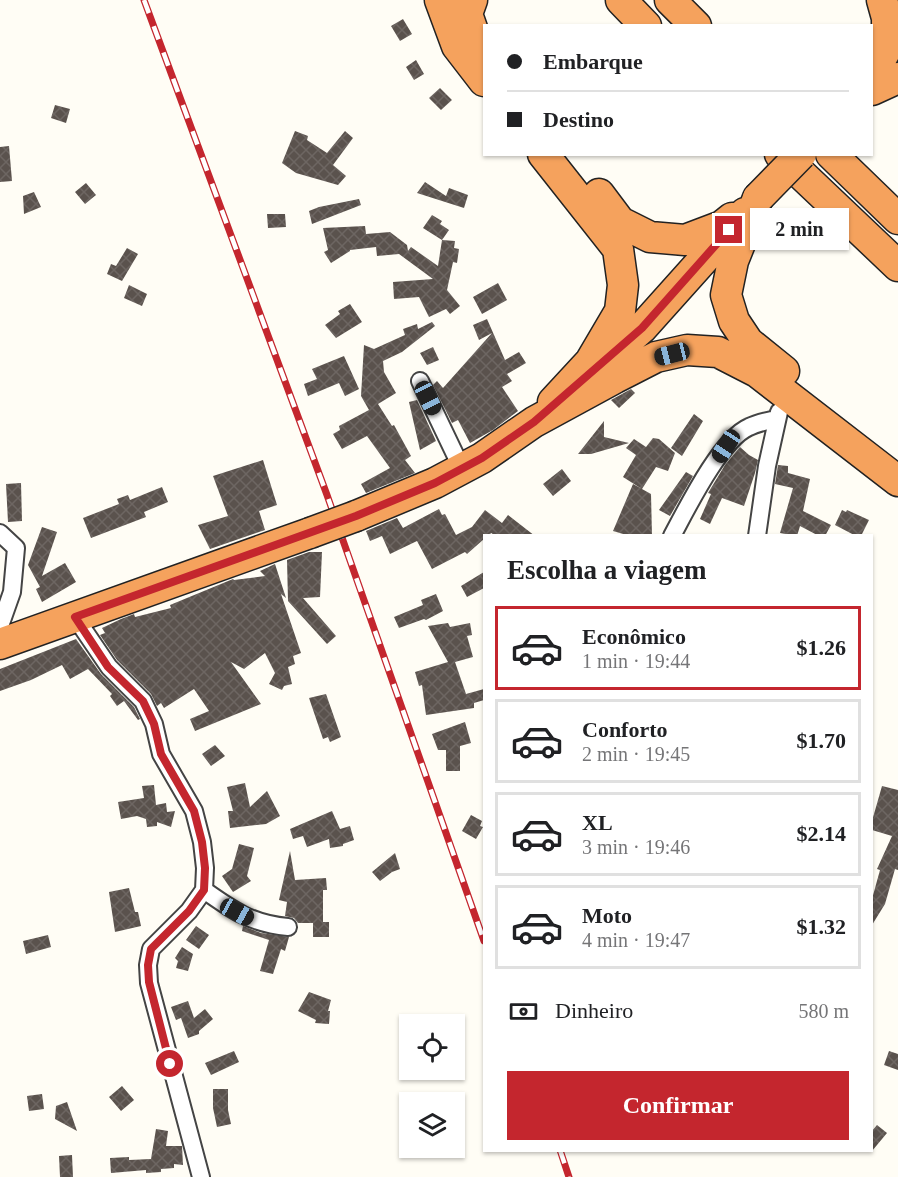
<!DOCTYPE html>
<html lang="pt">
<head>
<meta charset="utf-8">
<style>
	body { margin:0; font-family:"Times New Roman",serif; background:#f2f2f2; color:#202124; height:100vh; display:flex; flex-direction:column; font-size:22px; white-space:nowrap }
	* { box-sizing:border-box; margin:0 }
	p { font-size:20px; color:#757577 }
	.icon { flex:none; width:33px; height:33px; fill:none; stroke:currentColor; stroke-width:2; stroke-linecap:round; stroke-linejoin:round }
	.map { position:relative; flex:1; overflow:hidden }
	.side { position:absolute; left:483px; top:534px; width:390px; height:618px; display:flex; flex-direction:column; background:#fff; border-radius:0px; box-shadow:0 2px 4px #0004 }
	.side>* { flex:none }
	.guide { position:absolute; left:483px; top:24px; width:390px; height:132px; border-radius:0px; box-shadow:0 2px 4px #0004; display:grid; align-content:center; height:132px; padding:0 24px; background:#fff }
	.fabs { position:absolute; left:399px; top:1014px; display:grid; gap:12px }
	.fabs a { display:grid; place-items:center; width:66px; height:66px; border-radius:0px; background:#fff; box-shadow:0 2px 4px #0004; font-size:30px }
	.end { position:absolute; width:27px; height:27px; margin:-14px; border:8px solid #c4262e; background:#fff; box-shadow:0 0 0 3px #fff }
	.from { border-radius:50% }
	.bubble { position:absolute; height:42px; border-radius:0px; background:#fff; box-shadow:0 2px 4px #0004; font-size:20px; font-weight:700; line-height:42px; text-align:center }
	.car { position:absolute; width:18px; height:36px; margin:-18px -9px; border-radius:8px; box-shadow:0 0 4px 2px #0007; background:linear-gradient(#222 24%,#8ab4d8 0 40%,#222 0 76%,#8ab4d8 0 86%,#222 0) }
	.guide b { display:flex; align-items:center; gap:21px; height:57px; font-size:22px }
	.guide b+b { border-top:2px solid #e0e0e0 }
	.guide i { width:15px; height:15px; background:#202124 }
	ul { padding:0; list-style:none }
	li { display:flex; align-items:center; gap:18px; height:84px; margin:0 12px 9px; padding:0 12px; border:3px solid #e0e0e0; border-radius:0px }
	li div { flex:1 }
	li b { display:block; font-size:22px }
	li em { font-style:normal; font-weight:700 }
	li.active { border-color:#c4262e }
	li>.icon { width:54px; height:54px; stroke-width:1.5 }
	h2 { padding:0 24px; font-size:27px; line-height:72px }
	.pay { display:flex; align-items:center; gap:15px; height:66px; padding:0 24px; font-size:22px }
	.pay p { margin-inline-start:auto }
	.cta { display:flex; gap:12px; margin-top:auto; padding:12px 24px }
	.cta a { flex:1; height:69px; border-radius:0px; background:#c4262e; color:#fff; font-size:24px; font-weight:700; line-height:69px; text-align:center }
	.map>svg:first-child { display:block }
	.building { fill:url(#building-cross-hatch) }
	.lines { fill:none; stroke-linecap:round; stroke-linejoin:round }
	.street-casing { stroke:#444; stroke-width:20 }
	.highway-casing { stroke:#222; stroke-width:33 }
	.street { stroke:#fff; stroke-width:16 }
	.highway { stroke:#f5a25d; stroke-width:30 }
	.rail-casing { stroke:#c4262e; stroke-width:7 }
	.rail { stroke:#fff; stroke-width:4.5; stroke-dasharray:14; stroke-linecap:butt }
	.highway-bridge-casing { stroke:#222; stroke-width:33; stroke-linecap:butt }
	.highway-bridge { stroke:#f5a25d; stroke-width:30 }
	.route { stroke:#c4262e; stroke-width:8 }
</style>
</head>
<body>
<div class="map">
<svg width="898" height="1177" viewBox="0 0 898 1177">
	<defs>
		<pattern id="building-cross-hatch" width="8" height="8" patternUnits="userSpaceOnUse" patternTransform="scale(1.5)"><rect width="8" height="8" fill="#5a524d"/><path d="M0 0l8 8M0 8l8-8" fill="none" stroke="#6d6662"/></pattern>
	</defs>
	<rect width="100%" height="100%" fill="#fffdf5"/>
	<path class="building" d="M403,19L412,34L400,41L391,26Z
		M416,60L424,74L414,80L406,67Z
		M440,88L452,100L441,110L429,98Z
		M55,105L70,109L66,123L51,118Z
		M295,131L308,136L307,140L327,153L345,131L353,138L333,165L346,176L338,185L296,173L282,163Z
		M9,146L12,181L0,182V147Z
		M425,182L446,196L449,188L468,195L464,208L417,193Z
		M86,183L96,195L85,204L75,192Z
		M34,192L41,207L24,214L23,196Z
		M359,199L361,205L312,224L309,211L319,207Z
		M267,214H285L286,227L268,228Z
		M432,215L442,221L440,224L449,230L442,240L455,241L454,248L459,249L457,263L453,262L447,290L460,306L450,314L446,309L429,317L419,297L394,299L393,282L433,279L399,254L377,256L376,247L350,250V251L331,263L324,252L328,250L323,228L365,226L366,234L390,232L407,245L408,251L411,247L438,266L442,240L423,228Z
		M127,248L138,254L122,281L107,274L111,264L116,266Z
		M498,283L507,300L482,314L473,297Z
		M129,285L147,294L142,306L124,298Z
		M350,304L362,322L336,338L325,325L340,314L338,311Z
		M487,319L505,360L519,352L526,363L507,374L512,381L502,387L518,411L493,430L470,443L458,420L452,423L433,385L437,381L443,388L492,333L479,340L473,325Z
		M432,322L435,326L402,352L383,361L384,372L396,393L378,404L392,426L394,425L411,456L405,460L415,473L366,493L361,484L390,468L367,436L342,449L333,434L340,430L339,426L369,410L361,396L364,345L374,349L405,335L403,329L417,324L418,329Z
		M433,347L439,360L427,365L420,353Z
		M344,356L359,389L345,396L339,383L308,396L304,384L317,379L312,369Z
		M631,389L635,393L619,408L611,400Z
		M417,400L436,441L420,450L409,402Z
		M694,414L703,421L682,456L671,448Z
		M604,421V437L629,443L591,454H578Z
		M653,438L659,439L675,453L668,471L656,467L642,489L623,477L636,455L626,448L634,439L646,447Z
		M740,447L749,455L758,460L755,473L744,506L722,498L710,524L700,519L711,494L708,493L725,465Z
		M263,460L277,505L259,511L265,530L210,549L198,525L228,516L213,476Z
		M778,465L788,466V473L810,479L803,511L831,525L825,536H819L800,526L797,536L780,533L793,488L775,484Z
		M562,469L571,481L553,496L543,484Z
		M686,472L693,476L670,516L659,510Z
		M21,483L22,521L8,522L6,484Z
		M633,484L651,494L652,536H630L613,531Z
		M162,487L168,502L144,512L146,517L91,538L83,518L119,504L117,499L128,495L130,500Z
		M439,509L442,515L445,514L456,535L472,527L485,510L502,523L508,515L535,536H493L492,533L484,536V539L467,554L465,552L432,569L417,541L390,554L382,536L370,541L366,531L397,518L403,528Z
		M842,510L846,512L847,510L869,520L861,536H856L835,525Z
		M42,527L57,532L42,576L65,563L76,582L42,602L36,589L40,587L28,565Z
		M309,552H322L320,597L303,598L336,636L327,644L288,601L287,560Z
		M275,564L286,598L281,594L301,653L293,656L295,664L288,667L292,684L284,686L282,690L269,684L275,673L265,653L244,669L231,662L261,704L195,731L190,719L209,711L194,689L164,708L161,703L157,706L151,694L117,660L100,635L105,633L102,628L121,619L134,614L135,617L171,608L170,605L233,579L234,580L265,576L260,571Z
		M484,572V588L467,597L461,586Z
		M436,594L443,611L426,620L424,619L399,628L394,617L423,605L421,600Z
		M448,623L450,627L470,623L472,635L467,636L473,657L455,662L466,694L484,689V700L474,703V708L426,715L422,685L419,686L415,672L448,662L428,626Z
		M76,639L101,674L134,707L140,719L138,720L124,701L117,706L110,696L112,694L88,669L70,679L62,665L31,680L0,691V669Z
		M326,694L341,737L330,742L328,737L323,739L309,698Z
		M465,722L471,743L460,746V771H446V750H438L432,734Z
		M215,745L225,756L211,766L202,754Z
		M245,783L250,807L267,791L280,816L266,824L230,828L228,811H233L227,787Z
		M154,785L156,805L166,803L167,812L175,811L171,827L157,822V826L147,827L146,819L137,816L121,819L118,802L144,798L142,786Z
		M882,786L898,790V870L895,869L885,904L872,925V899L880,870L877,869L892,836L872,830V821Z
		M332,811L340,829L350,826L354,840L343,844V846L330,848L329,839L307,847L303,836L293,839L290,829Z
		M471,815L482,821L480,826L483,827L476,839L462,831Z
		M239,844L254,848L247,876L251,881L233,892L222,876L232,869Z
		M290,851L295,880L326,878L327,890H323V922H329V937H313V923H298L294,918L285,916L287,902L279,900Z
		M395,853L400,869L392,872L380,881L372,872Z
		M129,888L135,912H138L141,926L115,932L109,892Z
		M196,926L209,935L199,949L186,940Z
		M243,926L261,933L289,937L285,951L281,949L273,974L260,971L269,940L242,931Z
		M48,935L51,947L26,954L23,941Z
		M182,947L193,954L188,971L176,968L178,961L175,958Z
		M309,992L331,1000L328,1011H330L329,1024L315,1023L316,1020L298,1011Z
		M188,1001L194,1018L205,1009L213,1019L199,1031V1034L188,1038L181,1018L176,1020L171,1007Z
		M234,1051L239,1062L211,1075L205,1063Z
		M889,1051L898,1054V1070L884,1065Z
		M122,1086L134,1100L121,1111L109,1097Z
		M213,1089H228V1110L231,1124L217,1127L213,1108Z
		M42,1094L44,1109L29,1111L27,1096Z
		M67,1102L77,1131L55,1119L56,1106Z
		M877,1125L887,1133L872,1151V1131Z
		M156,1129L168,1131L166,1146H182L183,1165L174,1164V1168L161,1169V1172L146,1173V1170L111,1173L110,1158L129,1157V1160L151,1159Z
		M72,1155L73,1177H60L59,1156Z"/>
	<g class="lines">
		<g class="street-casing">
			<path id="street" d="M420,381L462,469
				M0,533L16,548L12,592L0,626
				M672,536C687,508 721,439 749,427C757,423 767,421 776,419
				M757,536L767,466L779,412
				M75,617L109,667L143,701L154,724L161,754L194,811L202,842L205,868L204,890L189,911L151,949L148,965L149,983L201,1177
				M204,890C232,910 252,924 288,927"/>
		</g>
		<g class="highway-casing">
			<path id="highway" d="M440,0L457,46L484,81
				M472,0L467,14L476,40L483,49
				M621,0L646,26
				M670,0L696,26
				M872,74L887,48V18L882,0
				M872,90L898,78
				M543,154L618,249L623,285L620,311L590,362L553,402
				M780,154L898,266
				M831,154L898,219
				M599,194L620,222L650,237L685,240L722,226L732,218
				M758,198L733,261L726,295L734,321L748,342L784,371
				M595,369L642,328L745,213
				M356,516L435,483L482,458L534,422L615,378L656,357L687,350L718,352L757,372L898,481
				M0,644L310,533"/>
		</g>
		<use href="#street" class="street"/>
		<use href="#highway" class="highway"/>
		<g class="rail-casing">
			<path id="rail" d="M144,0L327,495L484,941
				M560,1150L569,1177"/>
		</g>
		<use href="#rail" class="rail"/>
		<g class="highway-bridge-casing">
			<path id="highway-bridge" d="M758,198L801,154
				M310,533L356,516"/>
		</g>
		<use href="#highway-bridge" class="highway-bridge"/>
	</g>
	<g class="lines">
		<path class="route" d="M170,1064L149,982L148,965L151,949L189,911L204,890L205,868L202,842L194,811L161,754L154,724L143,701L108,667L75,617L356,516L435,483L482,458L534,422L642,328L729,230"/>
	</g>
</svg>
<div class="fabs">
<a><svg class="icon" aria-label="locate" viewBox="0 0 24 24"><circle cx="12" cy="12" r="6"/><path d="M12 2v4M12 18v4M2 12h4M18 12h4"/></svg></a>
<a><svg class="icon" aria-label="layers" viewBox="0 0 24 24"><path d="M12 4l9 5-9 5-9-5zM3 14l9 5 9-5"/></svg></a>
</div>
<i class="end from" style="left:170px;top:1064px"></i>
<i class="end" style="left:729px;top:230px"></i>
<div class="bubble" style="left:750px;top:208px;width:99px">2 min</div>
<i class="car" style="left:672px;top:354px;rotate:256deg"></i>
<i class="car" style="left:428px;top:398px;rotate:154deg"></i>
<i class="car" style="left:726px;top:446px;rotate:213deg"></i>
<i class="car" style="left:237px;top:912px;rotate:119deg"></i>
<div class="guide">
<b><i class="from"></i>Embarque</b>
<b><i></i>Destino</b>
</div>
<section class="side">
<h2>Escolha a viagem</h2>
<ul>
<li class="active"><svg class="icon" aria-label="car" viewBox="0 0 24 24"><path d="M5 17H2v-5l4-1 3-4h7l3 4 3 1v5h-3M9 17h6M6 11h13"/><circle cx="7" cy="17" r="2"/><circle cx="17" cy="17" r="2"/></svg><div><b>Econômico</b><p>1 min · 19:44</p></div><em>$1.26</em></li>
<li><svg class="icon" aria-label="car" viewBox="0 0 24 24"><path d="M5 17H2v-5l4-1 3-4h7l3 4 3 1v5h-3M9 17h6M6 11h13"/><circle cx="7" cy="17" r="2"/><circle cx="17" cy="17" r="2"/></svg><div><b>Conforto</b><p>2 min · 19:45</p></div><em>$1.70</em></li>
<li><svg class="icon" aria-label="car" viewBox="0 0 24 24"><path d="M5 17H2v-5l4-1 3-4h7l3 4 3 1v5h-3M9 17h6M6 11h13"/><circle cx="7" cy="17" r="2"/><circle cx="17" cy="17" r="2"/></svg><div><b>XL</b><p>3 min · 19:46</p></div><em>$2.14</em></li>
<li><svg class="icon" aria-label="car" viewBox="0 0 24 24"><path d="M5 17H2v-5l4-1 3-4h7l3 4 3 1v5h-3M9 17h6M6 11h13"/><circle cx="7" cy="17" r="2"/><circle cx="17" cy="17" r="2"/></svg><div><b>Moto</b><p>4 min · 19:47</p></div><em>$1.32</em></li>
</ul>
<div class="pay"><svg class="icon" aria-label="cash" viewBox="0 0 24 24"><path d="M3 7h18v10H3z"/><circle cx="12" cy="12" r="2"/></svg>Dinheiro<p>580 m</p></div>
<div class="cta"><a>Confirmar</a></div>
</section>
</div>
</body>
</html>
